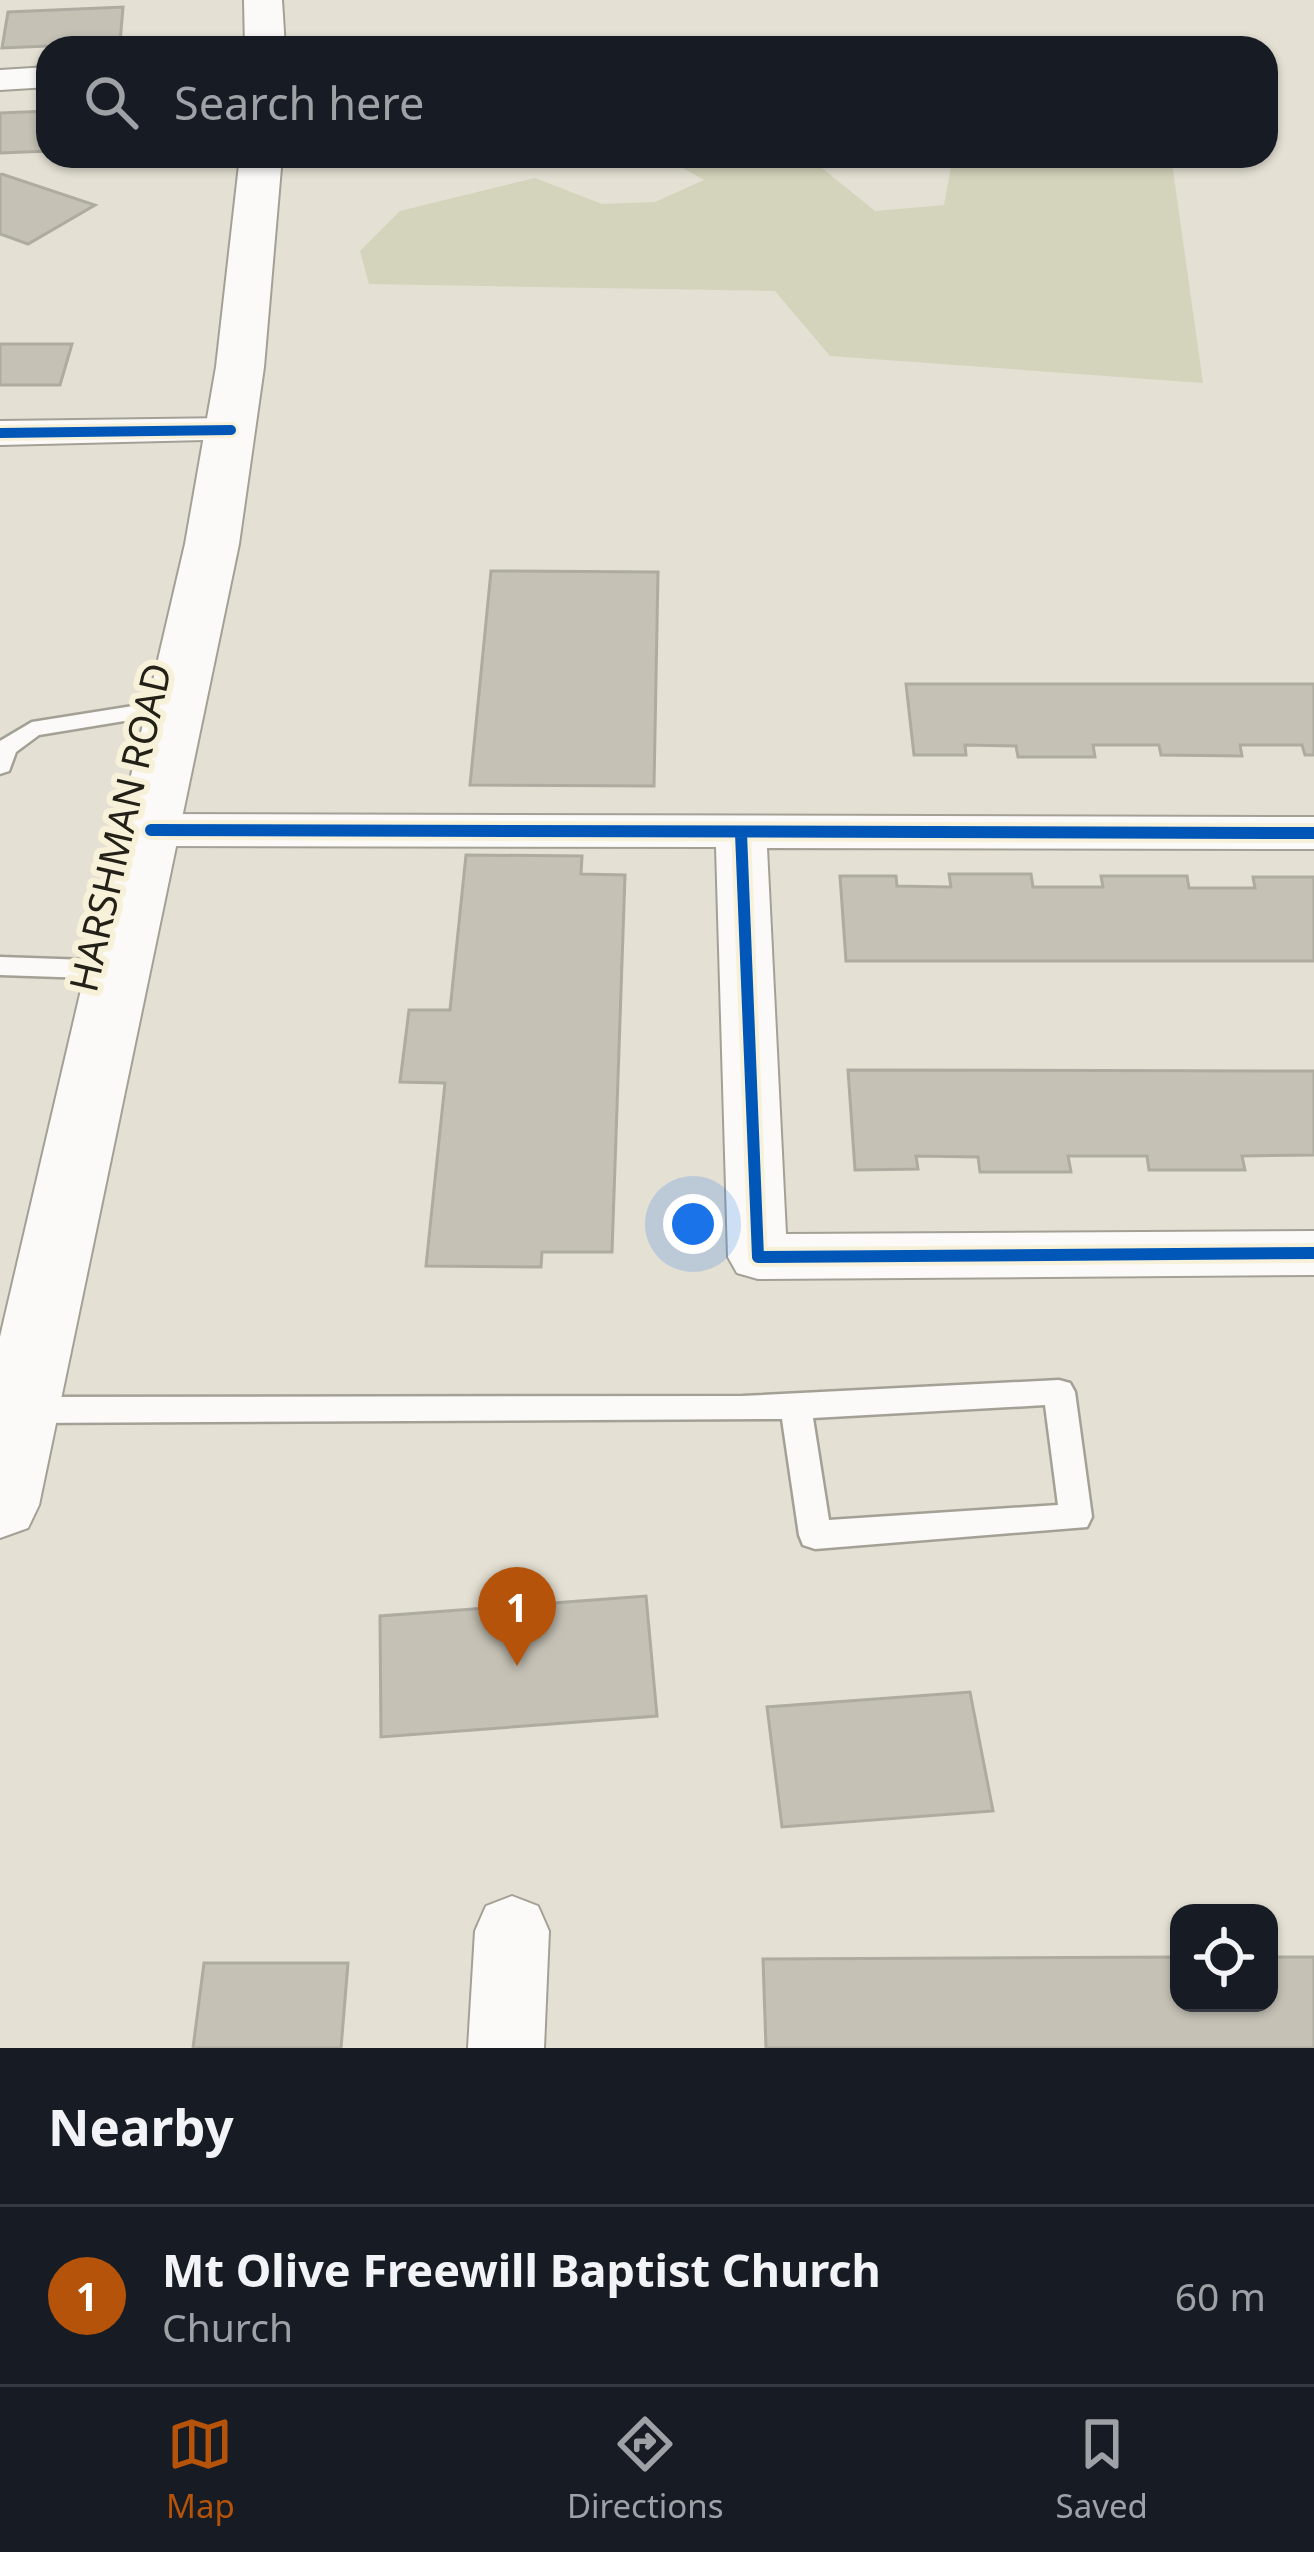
<!DOCTYPE html>
<style>
body{margin:0;font-family:"Noto Sans",sans-serif;background:#20242c;color:#f1f3f6}
.controls{position:absolute;right:36px;bottom:36px;display:grid;overflow:hidden;border-radius:24px;box-shadow:0 3px 9px #0004}
.controls button{width:108px;height:108px;display:grid;place-items:center;padding:0;border:0;border-bottom:3px solid #363941;background:#171b24;color:#f1f3f6;font:60px sans-serif}
.you{position:absolute;left:693px;top:1224px;width:42px;height:42px;margin:-30px;border:9px solid #fff;border-radius:50%;background:#1a73e8;box-shadow:0 0 0 18px #1a73e833}
.badge{display:grid;place-items:center;width:78px;height:78px;border-radius:50%;background:#b45309;color:#fff;font-size:39px;font-weight:700}
.pin{position:absolute;translate:-50% -99px;filter:drop-shadow(0 3px 6px #0008)}
.pin::after{content:'';position:absolute;top:63px;width:42px;height:36px;background:inherit;clip-path:polygon(0 0,100% 0,50% 100%)}
.list{margin:0;padding:0;list-style:none}
h2{display:flex;justify-content:space-between;align-items:center;height:156px;margin:0;padding:0 48px;font-size:51px}
h2 small{font-size:39px;font-weight:400;color:#9ea1a6}
.list li{display:grid;grid-template-columns:78px 1fr auto;gap:36px;align-items:center;box-sizing:border-box;height:180px;padding:0 48px;border-top:3px solid #363941}
.list b{display:block;font-size:45px;white-space:nowrap}
.list p{margin:0;font-size:39px;white-space:nowrap;color:#9ea1a6}
.list em{font-size:39px;font-style:normal;color:#9ea1a6}
.icon{flex:none;width:66px;height:66px;fill:none;stroke:currentColor;stroke-width:2;stroke-linecap:round;stroke-linejoin:round}
.map{position:relative;flex:none;width:1314px;height:2048px;overflow:hidden}
.search{position:absolute;background:#171b24;box-shadow:0 3px 9px #0004;left:36px;right:36px;top:36px;height:132px;display:flex;align-items:center;gap:30px;box-sizing:border-box;padding:0 42px;border-radius:36px;color:#9ea1a6;font-size:45px}
.sheet{height:336px;background:#171b24}
nav{display:flex;justify-content:space-around;align-items:center;box-sizing:border-box;height:168px;border-top:3px solid #363941;background:#171b24;font-size:33px;color:#9ea1a6}
nav a{display:grid;justify-items:center;gap:6px}
nav .on{color:#b45309}
.map>svg:first-child{display:block}
.green{fill:#d4d4bc}
.building{fill:#c5c1b5;stroke:#aeaba1;stroke-width:3}
.lines{fill:none;stroke-linecap:round;stroke-linejoin:round}
.lane-casing{stroke:#a3a096;stroke-width:5}
.street-casing{stroke:#a3a096;stroke-width:4}
.primary-casing{stroke:#a3a096;stroke-width:4}
.lane{fill:#fbfaf8;fill-rule:evenodd}
.street{fill:#fbfaf8;fill-rule:evenodd}
.primary{fill:#fbfaf8;fill-rule:evenodd}
.cycleway-far1-casing{stroke:#f8f1d9;stroke-width:16}
.cycleway-casing{stroke:#f8f1d9;stroke-width:20}
.cycleway-far1{stroke:#0057b8;stroke-width:10}
.cycleway{stroke:#0057b8;stroke-width:12}
.labels{text-anchor:middle;dominant-baseline:central;stroke-width:12;stroke-linejoin:round;paint-order:stroke}
.street-label{font-size:39px;fill:#222017;stroke:#f8f1d9}
</style>
<div class="map">
<svg width="1314" height="2048" viewBox="0 0 1314 2048">
<rect width="100%" height="100%" fill="#e4e0d3"/>
<!-- green -->
<path class="green" d="M662,156h145l68,55 69,-6 9,-49h218l32,227 -373,-27 -55,-65 -406,-7 -9,-33 40,-40 135,-33 67,26 53,-2 49,-22z"/>
<!-- building -->
<path class="building" d="M123,7l-3,36 -118,5 6,-36z
M48,111v40l-48,2v-40z
M0,175l2,-1 93,31 -67,39 -28,-10z
M0,344h72l-12,41h-60z
M491,571l167,1 -4,214 -184,-1z
M906,684h408v71h-9l-3,-10h-62l2,11 -81,-1 -2,-10h-66l2,12h-77l-2,-11 -51,-1 1,10h-52z
M466,855l116,1 -1,18 44,1 -13,377h-70l-1,15 -115,-1 19,-183 -45,-1 9,-72h41z
M949,874h82l2,13h70l-2,-11h86l2,12h66l-2,-11h61v84h-468l-6,-85h56l1,10 54,1z
M848,1070l466,1v84l-72,1 3,14h-96l-2,-14h-79l3,16h-91l-2,-15 -62,-1 2,13 -63,1z
M646,1596l11,120 -276,21 -1,-121z
M970,1692l23,119 -211,16 -15,-120z
M1179,1957v46h90v-46h45v91h-548l-3,-89z
M204,1963h144l-7,85h-148z"/>
<g class="lines">
<!-- lane casing -->
<g class="lane-casing">
<path id="lane" d="M177,699l8,2 4,5 -4,5 -146,24 -23,17 -7,19 -9,3v-33l32,-19z
M0,957l118,4 13,9 -13,9 -118,-4z
M1059,1380l11,3 5,9 17,125 -5,10 -272,22 -12,-4 -4,-10 -17,-116 -757,4 -11,-4 -5,-9 5,-9 11,-4 717,-1zM1045,1405l13,100 -229,15 -16,-102z"/>
</g>
<!-- street casing -->
<g class="street-casing">
<path id="street" d="M48,67v20l-48,3v-20z
M231,418l15,3 6,9 -6,9 -246,6v-24z
M151,814l1163,3v32l-547,-1 19,386 528,-3v44l-556,4 -21,-6 -9,-16 -12,-410 -565,-1 -18,-5 -7,-11 7,-11z
M512,1896l26,10 11,25 -5,117h-76l7,-117 11,-25z"/>
</g>
<!-- primary casing -->
<g class="primary-casing">
<path id="primary" d="M244,0h38l3,48h-40z
M240,156h42l-18,211 -25,177 -200,961 -11,23 -28,10v-201l185,-793 31,-177z"/>
</g>
<!-- lane -->
<use href="#lane" class="lane"/>
<!-- street -->
<use href="#street" class="street"/>
<!-- primary -->
<use href="#primary" class="primary"/>
<!-- cycleway-far1 casing -->
<g class="cycleway-far1-casing">
<path id="cycleway-far1" d="M0,433l231,-3"/>
</g>
<!-- cycleway casing -->
<g class="cycleway-casing">
<path id="cycleway" d="M151,830l1163,3
M741,833l17,424 556,-4"/>
</g>
<!-- cycleway-far1 -->
<use href="#cycleway-far1" class="cycleway-far1"/>
<!-- cycleway -->
<use href="#cycleway" class="cycleway"/>
</g>
<g class="labels">
<!-- street labels -->
<g class="street-label">
<text transform="translate(119 827) rotate(-77)">HARSHMAN ROAD</text>
</g>
</g>
</svg>
<div class="controls">
<button><svg class="icon" aria-label="locate" viewBox="0 0 24 24"><circle cx="12" cy="12" r="6"/><path d="M12 2v4M12 18v4M2 12h4M18 12h4"/></svg></button>
</div>
<div class="you"></div>
<div class="pin badge" style="left:517px;top:1666px">1</div>
<div class="search"><svg class="icon" aria-label="search" viewBox="0 0 24 24"><circle cx="10" cy="10" r="6"/><path d="M15 15l6 6"/></svg>Search here</div>
</div>
<section class="sheet">
<h2>Nearby<small></small></h2>
<ul class="list">
<li><span class="badge">1</span><div><b>Mt Olive Freewill Baptist Church</b><p>Church</p></div><em>60 m</em></li>
</ul>
</section>
<nav>
<a class="on"><svg class="icon" aria-label="map" viewBox="0 0 24 24"><path d="M3 6l6-2 6 2 6-2v14l-6 2-6-2-6 2zM9 4v14M15 6v14"/></svg>Map</a>
<a><svg class="icon" aria-label="directions" viewBox="0 0 24 24"><path d="M12 3l9 9-9 9-9-9zM9 14v-3h6M13 9l2 2-2 2"/></svg>Directions</a>
<a><svg class="icon" aria-label="saved" viewBox="0 0 24 24"><path d="M7 4h10v16l-5-4-5 4z"/></svg>Saved</a>
</nav>
